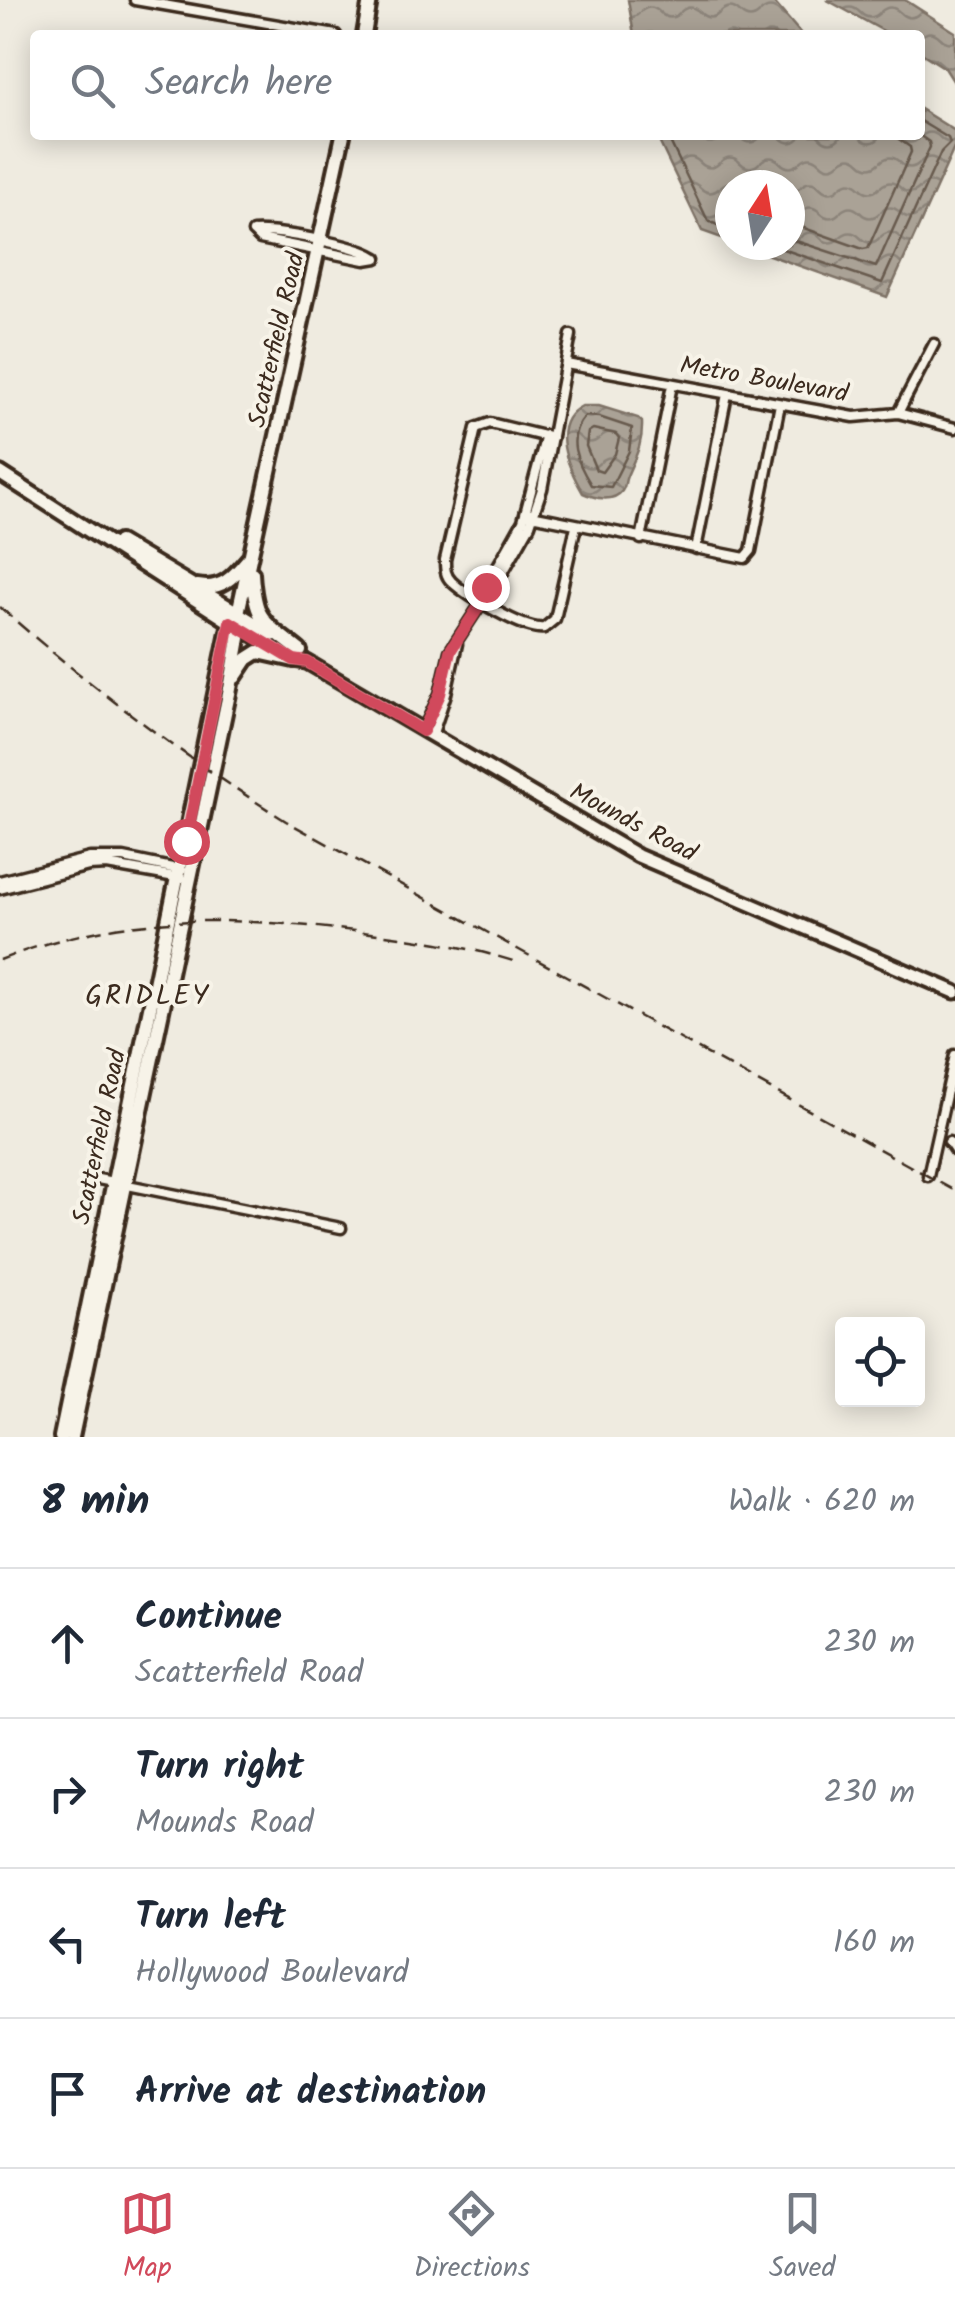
<!DOCTYPE html>
<meta charset="utf-8">
<style>
body{margin:0;font-family:Kalam,sans-serif;background:#f2f2f3;color:#1f2937}
.controls{position:absolute;right:30px;bottom:30px;display:grid;overflow:hidden;border-radius:10px;box-shadow:0 5px 25px #0003}
.controls button{width:90px;height:90px;display:grid;place-items:center;padding:0;border:0;border-bottom:2px solid #e0e1e3;background:#fff;color:#1f2937;font:50px sans-serif}
.compass{position:absolute;left:715px;top:170px;width:90px;height:90px;border-radius:50%;background:#fff;box-shadow:0 5px 25px #0003;rotate:12deg}
.stop{position:absolute;width:30px;height:30px;margin:-22px;border:8px solid #d1495b;border-radius:50%;background:#fff}
.stop.end{background:#d1495b;border-color:#fff;box-shadow:0 2px 10px #0008}
.list{margin:0;padding:0;list-style:none}
h2{display:flex;justify-content:space-between;align-items:center;height:130px;margin:0;padding:0 40px;font-size:42px}
h2 small{font-size:32px;font-weight:400;color:#747a83}
.list li{display:grid;grid-template-columns:65px 1fr auto;gap:30px;align-items:center;box-sizing:border-box;height:150px;padding:0 40px;border-top:2px solid #e0e1e3}
.list b{display:block;font-size:38px;white-space:nowrap}
.list p{margin:0;font-size:32px;white-space:nowrap;color:#747a83}
.list em{font-size:32px;font-style:normal;color:#747a83}
.icon{flex:none;width:55px;height:55px;fill:none;stroke:currentColor;stroke-width:2;stroke-linecap:round;stroke-linejoin:round}
.map{position:relative;flex:none;width:955px;height:1437px;overflow:hidden}
.search{position:absolute;background:#fff;box-shadow:0 5px 25px #0003;left:30px;right:30px;top:30px;height:110px;display:flex;align-items:center;gap:25px;box-sizing:border-box;padding:0 35px;border-radius:10px;color:#747a83;font-size:38px}
.sheet{height:730px;background:#fff}
nav{display:flex;justify-content:space-around;align-items:center;box-sizing:border-box;height:140px;border-top:2px solid #e0e1e3;background:#fff;font-size:28px;color:#747a83}
nav a{display:grid;justify-items:center;gap:5px}
nav .on{color:#d1495b}
.map>svg:first-child{display:block}
.water{fill:url(#water-waves);stroke:#7e7266;stroke-width:2.5}
.lines{fill:none;stroke-linecap:round;stroke-linejoin:round}
.shore{stroke:#675a4e;stroke-width:2.5}
.minor-casing{stroke:#3b2a1e;stroke-width:15}
.secondary-casing{stroke:#3b2a1e;stroke-width:19}
.primary-casing{stroke:#3b2a1e;stroke-width:20}
.minor{stroke:#f7f3e8;stroke-width:8}
.secondary{stroke:#f7f3e8;stroke-width:11}
.primary{stroke:#f7f3e8;stroke-width:12}
.rail{stroke:#3b2a1e;stroke-width:2.5;stroke-dasharray:15 8;stroke-linecap:butt}
.route{stroke:#d1495b;stroke-width:12}
.labels{text-anchor:middle;dominant-baseline:central;stroke-width:8;stroke-linejoin:round;paint-order:stroke}
.street-label{font-size:25px;fill:#3b2a1e;stroke:#f7f3e8}
.neighbourhood-label{font-size:28px;letter-spacing:2.5px;fill:#3b2a1e;stroke:#f7f3e8}
</style>
<div class="map">
<svg width="955" height="1437" viewBox="0 0 955 1437">
<defs>
<pattern id="water-waves" width="16" height="10" patternUnits="userSpaceOnUse" patternTransform="scale(2.5)"><rect width="16" height="10" fill="#aaa296"/><path d="M0 5q4-4 8 0t8 0" fill="none" stroke="#8c847a"/></pattern>
</defs>
<rect width="100%" height="100%" fill="#efebe0"/>
<filter id="ink" filterUnits="userSpaceOnUse"><feTurbulence type="fractalNoise" baseFrequency=".01" numOctaves="2"/><feDisplacementMap in="SourceGraphic" scale="20" xChannelSelector="R" yChannelSelector="G"/><feConvolveMatrix kernelMatrix="1 2 1 2 8 2 1 2 1" color-interpolation-filters="sRGB"/></filter>
<g filter="url(#ink)">
<!-- water -->
<path class="water" d="M628,0h144l30,35h-168z
M827,0h78l50,32v52l-10,-16 -25,-16v-17h-29z
M920,109l35,22v15l-68,151 -146,-52h49v-60h-60v56l-28,-10 -46,-96h264z
M582,406h17l39,12 4,4c1,23 -7,35 -15,54 -3,7 -1,10 -5,15 -9,12 -28,7 -39,2 -14,-24 -36,-69 -1,-87z"/>
<g class="lines">
<!-- shore -->
<path class="shore" d="M667,135l41,86 22,9
M790,223l73,26 5,-1 43,-96 -1,-5 -17,-12
M790,239l86,28 54,-120 -1,-5 -10,-7
M771,245l111,38 59,-131 9,-9 -2,-5 -28,-17
M585,416l14,1 33,11 -3,23 -18,36 -20,-2c-14,-23 -26,-47 -6,-69z
M593,429l23,5 3,4 -4,16 -13,18 -6,-2 -10,-24 2,-14z"/>
<!-- minor casing -->
<g class="minor-casing">
<path id="minor" d="M135,0l201,35
M253,232l7,7 105,21 12,-2
M253,232c23,-2 104,13 122,25
M566,364l288,53 44,-4 57,15
M898,413l36,-69
M552,438l-62,-15 -14,5 -31,132c0,8 0,16 7,22 15,14 73,49 92,46l11,-9 21,-93
M526,514l219,44 6,-7 29,-147
M641,539l31,-154
M696,549l31,-155
M482,602l4,-15 37,-66 23,-86
M423,731l17,-37 10,-43 32,-49 7,-5 41,-72 12,-36 29,-154
M432,736l14,-42 11,-50
M0,881l90,-23h34l58,12
M0,889l89,-23 18,-1 74,13
M949,1142l6,9
M928,1176l27,-121
M93,1178l248,50"/>
</g>
<!-- secondary casing -->
<g class="secondary-casing">
<path id="secondary" d="M238,613l36,22
M241,627l53,33 13,2 331,194 317,136"/>
</g>
<!-- primary casing -->
<g class="primary-casing">
<path id="primary" d="M364,35l6,-35
M0,473l234,151
M119,542l119,71
M252,573c3,49 12,49 48,78
M197,586c26,5 37,-10 53,-29
M235,677l12,-18 11,-7 36,8
M61,1437l169,-815 8,-9
M72,1437l158,-748 11,-62 -3,-14 105,-478"/>
</g>
<!-- minor -->
<use href="#minor" class="minor"/>
<!-- secondary -->
<use href="#secondary" class="secondary"/>
<!-- primary -->
<use href="#primary" class="primary"/>
<!-- rail -->
<path class="rail" d="M0,607c90,80 184,150 286,214l669,370
M0,960c120,-48 228,-44 354,-29 56,7 111,14 165,32"/>
</g>
</g>
<g class="lines" filter="url(#ink)">
<!-- route -->
<path class="route" d="M186,841l44,-219 64,38 13,2 116,69 17,-37 10,-43 32,-49 4,-15"/>
</g>
<g class="labels">
<!-- street labels -->
<g class="street-label">
<text transform="translate(277 340) rotate(-77)">Scatterfield Road</text>
<text transform="translate(764 380) rotate(10)">Metro Boulevard</text>
<text transform="translate(633 823) rotate(28)">Mounds Road</text>
<text transform="translate(100 1137) rotate(-78)">Scatterfield Road</text>
</g>
<!-- neighbourhood labels -->
<g class="neighbourhood-label">
<text x="148" y="996">GRIDLEY</text>
</g>
</g>
</svg>
<div class="controls">
<button><svg class="icon" aria-label="locate" viewBox="0 0 24 24"><circle cx="12" cy="12" r="6"/><path d="M12 2v4M12 18v4M2 12h4M18 12h4"/></svg></button>
</div>
<svg class="compass" viewBox="-18 -18 36 36"><path d="M0-13l5 13h-10z" fill="#e53935"/><path d="M0 13l5-13h-10z" fill="#747a83"/></svg>
<div class="stop" style="left:186px;top:841px"></div>
<div class="stop end" style="left:486px;top:587px"></div>
<div class="search"><svg class="icon" aria-label="search" viewBox="0 0 24 24"><circle cx="10" cy="10" r="6"/><path d="M15 15l6 6"/></svg>Search here</div>
</div>
<section class="sheet">
<h2>8 min<small>Walk · 620 m</small></h2>
<ul class="list">
<li><svg class="icon" aria-label="ahead" viewBox="0 0 24 24"><path d="M12 20V5M6 11l6-6 6 6"/></svg><div><b>Continue</b><p>Scatterfield Road</p></div><em>230 m</em></li>
<li><svg class="icon" aria-label="right" viewBox="0 0 24 24"><path d="M7 20v-9h11M14 6l5 5-5 5"/></svg><div><b>Turn right</b><p>Mounds Road</p></div><em>230 m</em></li>
<li><svg class="icon" aria-label="left" viewBox="0 0 24 24"><path d="M17 20v-9H6M10 6l-5 5 5 5"/></svg><div><b>Turn left</b><p>Hollywood Boulevard</p></div><em>160 m</em></li>
<li><svg class="icon" aria-label="arrive" viewBox="0 0 24 24"><path d="M6 21V4h12l-3 4 3 4H6"/></svg><div><b>Arrive at destination</b></div></li>
</ul>
</section>
<nav>
<a class="on"><svg class="icon" aria-label="map" viewBox="0 0 24 24"><path d="M3 6l6-2 6 2 6-2v14l-6 2-6-2-6 2zM9 4v14M15 6v14"/></svg>Map</a>
<a><svg class="icon" aria-label="directions" viewBox="0 0 24 24"><path d="M12 3l9 9-9 9-9-9zM9 14v-3h6M13 9l2 2-2 2"/></svg>Directions</a>
<a><svg class="icon" aria-label="saved" viewBox="0 0 24 24"><path d="M7 4h10v16l-5-4-5 4z"/></svg>Saved</a>
</nav>
